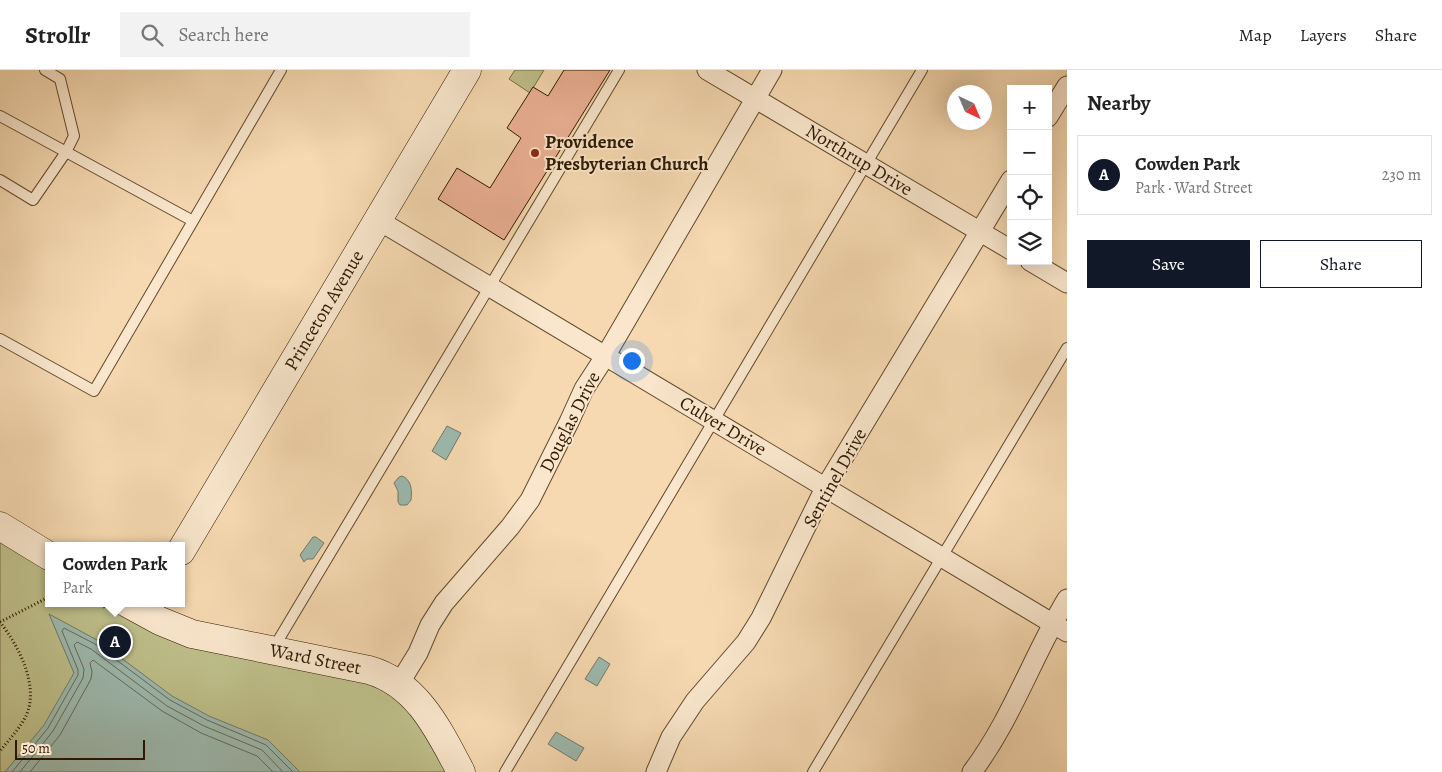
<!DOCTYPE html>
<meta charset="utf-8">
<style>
body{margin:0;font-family:Alegreya,serif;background:#f2f2f2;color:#222}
.controls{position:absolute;right:15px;top:15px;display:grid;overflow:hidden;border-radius:0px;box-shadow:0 5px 20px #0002}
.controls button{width:45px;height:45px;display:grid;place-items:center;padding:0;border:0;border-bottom:1px solid #e0e0e0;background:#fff;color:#222;font:25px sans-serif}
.compass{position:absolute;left:947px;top:15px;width:45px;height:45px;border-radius:50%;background:#fff;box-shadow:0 5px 20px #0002;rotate:136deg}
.scale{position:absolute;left:15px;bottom:12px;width:130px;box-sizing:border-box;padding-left:5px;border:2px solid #2f1900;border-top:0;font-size:14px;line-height:18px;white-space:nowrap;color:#2f1900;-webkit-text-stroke:4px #f9e6cc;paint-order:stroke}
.you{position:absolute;left:631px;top:290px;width:18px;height:18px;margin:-12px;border:4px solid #fff;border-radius:50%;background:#1a73e8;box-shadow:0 0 0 8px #1a73e833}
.badge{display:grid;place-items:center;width:32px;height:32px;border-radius:50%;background:#111827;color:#fff;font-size:16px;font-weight:700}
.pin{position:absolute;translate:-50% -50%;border:2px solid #fff;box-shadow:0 1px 5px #0006}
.popup{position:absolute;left:45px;top:472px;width:140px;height:65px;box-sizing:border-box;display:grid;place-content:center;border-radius:0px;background:#fff;filter:drop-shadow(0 1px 4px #0005);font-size:16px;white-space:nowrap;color:#767676}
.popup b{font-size:19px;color:#222}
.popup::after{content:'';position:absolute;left:50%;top:100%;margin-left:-10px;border:10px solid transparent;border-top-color:#fff}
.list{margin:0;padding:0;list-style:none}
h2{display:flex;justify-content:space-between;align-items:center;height:65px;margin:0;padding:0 20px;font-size:21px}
h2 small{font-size:16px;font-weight:400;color:#767676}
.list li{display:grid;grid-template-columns:32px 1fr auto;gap:15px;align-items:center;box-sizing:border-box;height:80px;margin:0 10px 10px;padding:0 10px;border:1px solid #e0e0e0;border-radius:0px}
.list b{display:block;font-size:19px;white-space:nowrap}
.list p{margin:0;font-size:16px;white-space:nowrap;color:#767676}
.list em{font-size:16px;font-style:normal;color:#767676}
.actions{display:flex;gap:10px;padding:15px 20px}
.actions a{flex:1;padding:11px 0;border:1px solid #111827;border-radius:0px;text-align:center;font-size:18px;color:#111827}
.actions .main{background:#111827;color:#fff}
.icon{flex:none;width:28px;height:28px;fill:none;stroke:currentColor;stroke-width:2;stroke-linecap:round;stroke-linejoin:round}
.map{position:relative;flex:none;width:1067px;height:702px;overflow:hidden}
header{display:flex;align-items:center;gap:30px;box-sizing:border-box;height:70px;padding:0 25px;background:#fff;border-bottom:1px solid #e0e0e0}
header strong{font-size:24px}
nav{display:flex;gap:28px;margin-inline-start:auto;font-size:18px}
.search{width:350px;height:45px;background:#f2f2f2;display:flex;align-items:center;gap:12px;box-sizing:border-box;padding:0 18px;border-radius:0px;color:#767676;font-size:19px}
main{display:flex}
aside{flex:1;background:#fff}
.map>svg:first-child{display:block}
.green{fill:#bebf8a;stroke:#766c45}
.water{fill:#9dbaaf;stroke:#717a69}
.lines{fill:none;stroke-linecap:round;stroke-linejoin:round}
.shore{stroke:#666a58;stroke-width:1}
.building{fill:#ecb194;stroke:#2f1900}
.lane-casing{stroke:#61492c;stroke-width:12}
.street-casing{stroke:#61492c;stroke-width:21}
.secondary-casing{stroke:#2f1900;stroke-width:29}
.path{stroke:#2f1900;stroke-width:3;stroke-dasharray:1 2.5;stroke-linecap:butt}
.lane{stroke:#f9e6cc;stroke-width:10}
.street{stroke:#f9e6cc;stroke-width:19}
.secondary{stroke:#f9e6cc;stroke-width:28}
.poi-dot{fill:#8f2418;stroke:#f9e6cc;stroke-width:2}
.labels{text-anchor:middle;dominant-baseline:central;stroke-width:4;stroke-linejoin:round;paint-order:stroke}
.poi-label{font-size:19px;font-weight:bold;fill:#2f1900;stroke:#f9e6cc;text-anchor:start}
.street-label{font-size:19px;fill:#2f1900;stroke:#f9e6cc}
</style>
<header>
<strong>Strollr</strong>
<div class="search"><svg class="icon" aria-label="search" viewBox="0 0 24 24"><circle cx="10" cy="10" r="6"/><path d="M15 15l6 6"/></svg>Search here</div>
<nav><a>Map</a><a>Layers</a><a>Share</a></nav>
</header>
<main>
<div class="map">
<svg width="1067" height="702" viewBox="0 0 1067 702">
<rect width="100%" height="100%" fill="#f6d9b1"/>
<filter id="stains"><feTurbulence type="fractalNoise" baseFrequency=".004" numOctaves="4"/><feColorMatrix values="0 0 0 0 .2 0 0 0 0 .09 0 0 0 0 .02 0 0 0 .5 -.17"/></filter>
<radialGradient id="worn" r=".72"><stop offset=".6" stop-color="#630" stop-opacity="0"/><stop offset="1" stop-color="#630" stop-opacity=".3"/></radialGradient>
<!-- green -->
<path class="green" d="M515,0h29l-14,23 -21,-14z
M0,456l49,30v47h78l251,69 83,100h-461z"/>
<!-- water -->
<path class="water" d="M447,356l14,7 -15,27 -14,-9z
M402,406c10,4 10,15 9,24l-4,5h-7l-2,-3v-11l-4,-8 5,-6z
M313,467h3l8,6 -11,16h-6l-3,3 -4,-7z
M49,544l48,26 75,56 37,20 59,24 32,32h-295l39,-47 30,-52z
M599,587l11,7 -13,22 -12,-7z
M556,662l28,16 -8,13 -28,-17z"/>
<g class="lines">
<!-- shore -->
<path class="shore" d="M12,702l36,-44 30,-53v-5l-16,-39 2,-3 31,16 75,56 37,20 59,25 27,27
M20,702l33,-41 30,-53 1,-9 -10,-24 3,-3 14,7 76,57 37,20 58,24 21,22
M30,702l30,-37 31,-56 1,-7 -2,-9 3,-3 69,51 39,22 56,23 16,16"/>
</g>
<!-- building -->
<path class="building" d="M564,0h46l-106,170 -66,-41 19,-31 33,20 31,-50 -14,-10 26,-41 15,9z"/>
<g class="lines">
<!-- lane casing -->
<g class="lane-casing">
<path id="lane" d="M0,46l193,105
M0,110l33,20 33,-48 8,-16 -14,-57 -15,-9
M0,269l94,52 187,-321
M273,579l346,-579
M505,702l417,-702
M813,702l254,-424"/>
</g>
<!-- street casing -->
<g class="street-casing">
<path id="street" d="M707,0l304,180
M1048,47l19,-31
M378,150l689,412
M1030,191l37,22
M399,614l19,-31 12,-28 14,-22 66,-76 20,-27 39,-78 15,-33 22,-34 166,-285
M656,702l15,-35 24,-36 51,-59 15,-24 64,-130 186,-308
M972,702c40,-53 61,-117 95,-173"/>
</g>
<!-- secondary casing -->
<g class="secondary-casing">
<g id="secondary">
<path d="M0,456l49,30"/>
<path id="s1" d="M181,481l286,-481"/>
<path id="s2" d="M127,533l33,18 32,13 177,36c49,14 70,61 92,102"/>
</g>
</g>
<!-- path -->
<path class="path" d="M98,533l8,5
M0,552c18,23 40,64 26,94 -6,12 -17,24 -26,35
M0,552l49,-25"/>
<!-- lane -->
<use href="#lane" class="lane"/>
<!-- street -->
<use href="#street" class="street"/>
<!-- secondary -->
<use href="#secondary" class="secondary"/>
</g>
<!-- markers -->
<circle class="poi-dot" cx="535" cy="83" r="5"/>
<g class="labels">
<!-- poi labels -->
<g class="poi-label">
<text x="545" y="72">Providence<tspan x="545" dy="22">Presbyterian Church</tspan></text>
</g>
<!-- street labels -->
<g class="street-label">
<text transform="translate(859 90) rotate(31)">Northrup Drive</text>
<text stroke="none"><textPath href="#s1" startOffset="280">Princeton Avenue</textPath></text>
<text transform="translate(570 352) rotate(-63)">Douglas Drive</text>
<text transform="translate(723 356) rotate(31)">Culver Drive</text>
<text transform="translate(835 408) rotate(-61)">Sentinel Drive</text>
<text stroke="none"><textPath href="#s2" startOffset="198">Ward Street</textPath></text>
</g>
</g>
<rect width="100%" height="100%" filter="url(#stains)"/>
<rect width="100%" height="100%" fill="url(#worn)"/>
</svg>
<div class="controls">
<button>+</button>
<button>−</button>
<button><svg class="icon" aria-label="locate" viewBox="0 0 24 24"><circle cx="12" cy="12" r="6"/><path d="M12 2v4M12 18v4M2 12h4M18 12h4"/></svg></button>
<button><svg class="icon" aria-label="layers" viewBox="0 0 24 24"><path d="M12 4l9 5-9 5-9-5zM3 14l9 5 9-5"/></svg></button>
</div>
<svg class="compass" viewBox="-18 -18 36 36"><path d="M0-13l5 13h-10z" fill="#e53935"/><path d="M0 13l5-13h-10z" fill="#767676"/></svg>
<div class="scale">50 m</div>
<div class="you"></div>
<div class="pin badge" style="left:115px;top:572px">A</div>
<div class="popup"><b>Cowden Park</b>Park</div>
</div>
<aside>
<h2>Nearby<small></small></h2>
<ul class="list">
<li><span class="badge">A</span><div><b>Cowden Park</b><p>Park · Ward Street</p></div><em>230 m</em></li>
</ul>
<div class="actions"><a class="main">Save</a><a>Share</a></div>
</aside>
</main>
